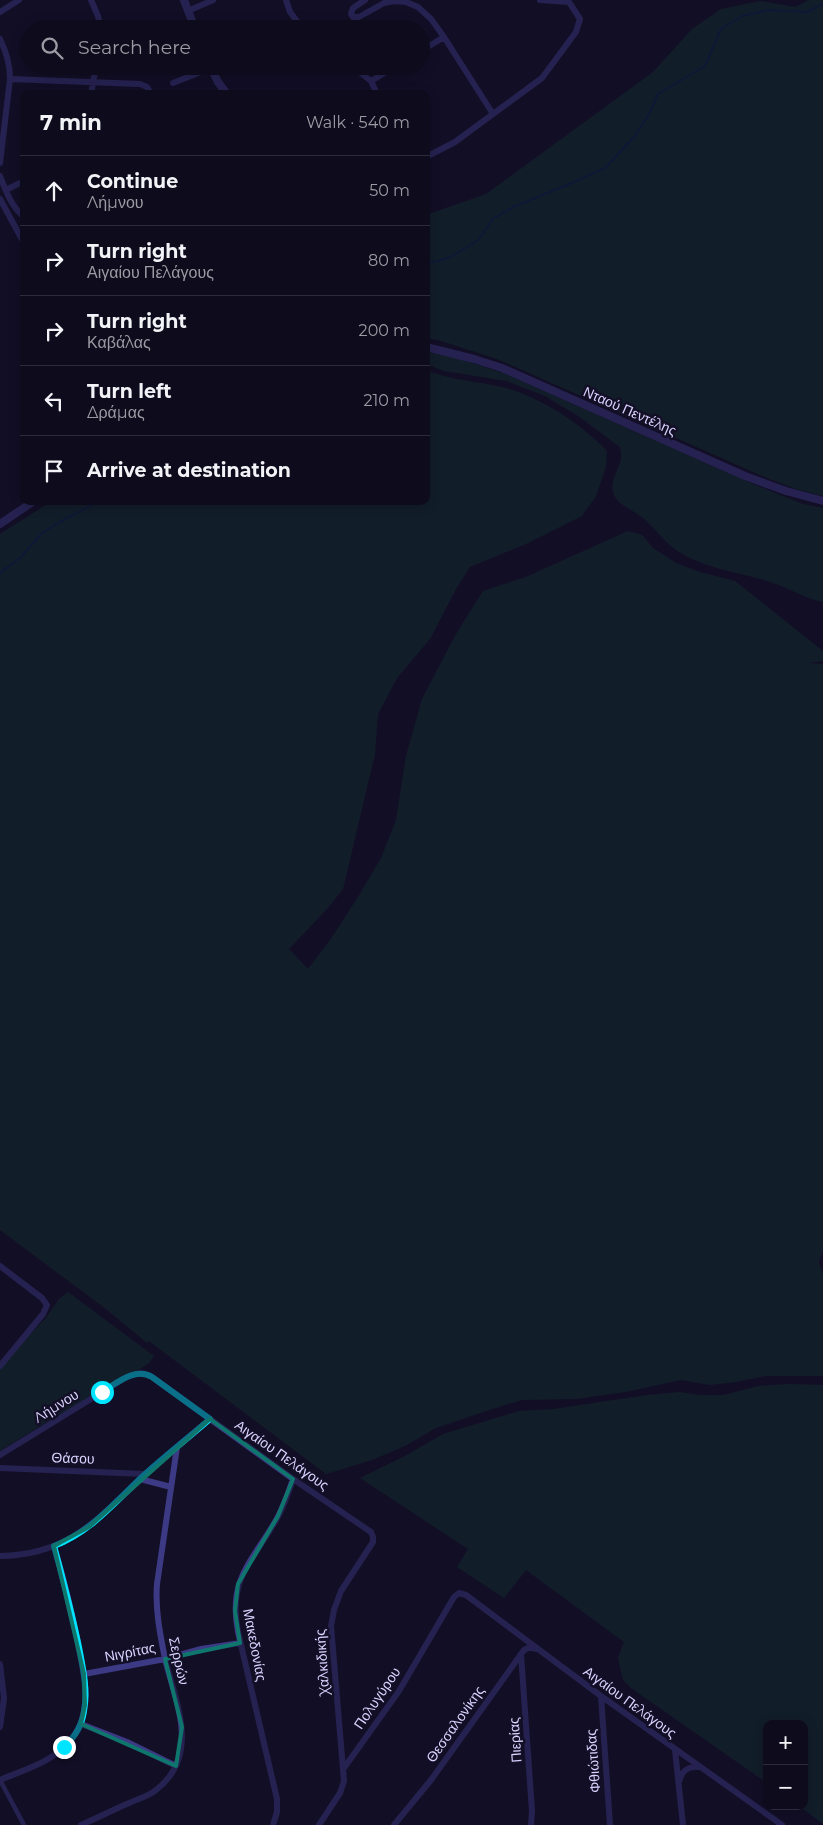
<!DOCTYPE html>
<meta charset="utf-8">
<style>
body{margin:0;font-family:Montserrat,sans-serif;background:#1c1929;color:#f1f3f6}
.controls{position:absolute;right:15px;bottom:15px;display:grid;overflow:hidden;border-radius:10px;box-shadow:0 2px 12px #0003}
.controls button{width:45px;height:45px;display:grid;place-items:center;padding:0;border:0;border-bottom:1px solid #2e2b3b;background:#0e0b1c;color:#f1f3f6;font:25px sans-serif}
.stop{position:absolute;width:15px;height:15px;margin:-11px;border:4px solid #00e5ff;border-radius:50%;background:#fff}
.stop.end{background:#00e5ff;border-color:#fff;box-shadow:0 1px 5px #0008}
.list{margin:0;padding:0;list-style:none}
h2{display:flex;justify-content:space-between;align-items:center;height:65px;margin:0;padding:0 20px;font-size:21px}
h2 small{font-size:16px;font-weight:400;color:#9b9ba3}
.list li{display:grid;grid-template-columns:32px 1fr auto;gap:15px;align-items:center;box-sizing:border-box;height:70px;padding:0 20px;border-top:1px solid #2e2b3b}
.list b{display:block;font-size:19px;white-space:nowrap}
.list p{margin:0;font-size:16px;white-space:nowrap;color:#9b9ba3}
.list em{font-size:16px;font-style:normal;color:#9b9ba3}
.icon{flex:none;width:28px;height:28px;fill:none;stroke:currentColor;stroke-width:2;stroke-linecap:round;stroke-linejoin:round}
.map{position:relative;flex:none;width:823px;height:1825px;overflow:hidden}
.search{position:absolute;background:#0e0b1c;box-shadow:0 2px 12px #0003;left:20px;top:20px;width:410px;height:55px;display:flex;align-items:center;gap:12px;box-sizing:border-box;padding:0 18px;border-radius:28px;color:#9b9ba3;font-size:19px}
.panel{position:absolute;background:#0e0b1c;box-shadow:0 2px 12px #0003;left:20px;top:90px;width:410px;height:415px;border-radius:10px}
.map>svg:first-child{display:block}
.green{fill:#12302f}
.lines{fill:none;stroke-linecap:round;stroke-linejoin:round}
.stream{stroke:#0c2248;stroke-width:2}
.pedestrian{stroke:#3d3a85;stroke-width:4.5}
.minor{stroke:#3d3a85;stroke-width:6}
.tertiary{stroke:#3d3a85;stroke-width:8}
.route{stroke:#00e5ff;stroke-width:6}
.marked{fill:none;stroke:#0f766e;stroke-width:4;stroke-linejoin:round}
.labels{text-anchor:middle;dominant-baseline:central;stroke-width:5;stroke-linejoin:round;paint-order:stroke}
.street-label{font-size:14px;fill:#d9d4ff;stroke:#130f26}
</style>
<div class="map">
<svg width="823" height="1825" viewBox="0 0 823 1825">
<rect width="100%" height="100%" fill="#130f26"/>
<!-- green -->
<path class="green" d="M808,0h15v496l-27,-7 -29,-11 -270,-119 -59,-19 -12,-2v-123l60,-21 167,-122 39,-43 29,-20 39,-8 36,6z
M426,352l30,6 47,15 250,111 50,20 20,4v94c-18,-3 -33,-14 -50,-19 -31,-11 -65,-13 -94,-31 -14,-9 -23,-23 -36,-34 -10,-9 -27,-12 -30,-27 -3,-12 7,-22 8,-33 1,-3 -1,-8 -1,-11l-42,-31 -33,-20 -38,-15 -63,-10 -18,-7z
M426,370c26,11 53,11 80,18 37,11 74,35 101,63l-1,16 -10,29 -14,20 -56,28 -56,23 -14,22 -26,50 -33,39 -19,36 -3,40 -32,135 -16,20 -38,40 19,20 22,-29 28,-43 23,-39 15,-38 10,-64 16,-57 34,-65 27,-43 43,-14 102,-46 14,4 11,13 23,15 24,9 35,9 88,70v10l-15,2 15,1v586l-4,12 4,13v101h-58l-29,6 -26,3 -29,-5 -56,12 -49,7 -54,1 -30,9 -56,19 -31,18 -33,14 -46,14 -177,-133 -2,2 -41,-34 -106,-79v-696l52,-33h374z
M68,1292l86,64 -5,7 -6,4 -103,59 -40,25v-82l30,-35 15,-15 14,-20z
M789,1384l34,1v439l-24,-18h5v-82h-37v59l-136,-95 -8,-8 -5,-22 6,-16 -98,-72 -22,28 -47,-31 11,-18 -108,-71 45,-22 38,-22 76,-23 35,-2 93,-14 33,-3 19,3h25l34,-9z"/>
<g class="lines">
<!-- stream -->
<path class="stream" d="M426,261l8,1 17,-5 27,-17 15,-21 20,-12 59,-24 33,-15 30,-32 14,-22 9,-20 47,-28 16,-37 21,-13 27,-6 38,2 16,-8
M0,573l21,-16 20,-23 17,-11 42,-22"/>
<!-- pedestrian -->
<path class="pedestrian" d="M0,1780l24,45"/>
<!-- minor -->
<path class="minor" d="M91,0l7,16 3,13
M286,0l4,12 13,17
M365,0l-12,8 -2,6 2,3h6l25,-14 10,-2 12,1 12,5 13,12 13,18 49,77
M188,11l25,-11
M0,12l19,-12
M0,39c7,14 10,25 10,40l-10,84
M421,51l23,-14
M352,66l19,15 6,13
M10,79l130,5 7,3 4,7
M371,81l25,-15
M173,83l38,-15
M91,94l5,-28
M426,157l29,-15 87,-64 34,-46 4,-13 -11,-17 -29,-2
M0,176c6,15 11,30 24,41
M6,190l18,-9
M0,199l24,44
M0,1266l42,32 5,7 -4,9 -43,52
M0,1455l125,-77c10,-5 17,-7 27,-1l141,102 78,53 2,5v5l-32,49 -7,19 -3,16 13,155 -4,12 -21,32
M0,1468l145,6
M140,1479l31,8
M0,1556c67,-1 96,-35 140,-77 23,-21 47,-40 70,-60
M521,1654l11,157 -1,14
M0,1664l4,34 -4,29
M84,1674l81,-15 36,-10 39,-6
M601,1696l9,129
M81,1724l46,18 49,24
M675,1750l8,75
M344,1768l55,-77 55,-94 5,-4 7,2 135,101 181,129
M0,1780c23,-10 50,-17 67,-36 9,-9 15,-21 17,-33 4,-21 -1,-41 -5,-61 -6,-35 -15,-70 -25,-104
M679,1782c2,-10 9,-16 19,-15
M81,1825c16,-7 32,-15 48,-22 9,-4 20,-7 27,-13 45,-35 20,-87 9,-131 -5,-25 -10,-50 -8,-75l20,-137
M273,1825l4,-13v-13l-39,-167c-10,-53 13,-69 37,-110 8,-13 13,-28 18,-43
M394,1825l37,-45 93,-130 6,-3 6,2"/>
<!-- tertiary -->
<path class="tertiary" d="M184,0l11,29
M210,66l8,16 9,12
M426,347l48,12 28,9 243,108 41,15 37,10
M0,524l34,-23"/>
</g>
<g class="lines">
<!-- route -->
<path class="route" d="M64,1747c10,-9 18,-22 20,-36 4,-21 -1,-43 -5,-64 -7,-34 -16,-68 -25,-101 37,-14 61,-44 89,-70 22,-20 45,-38 67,-57l-58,-42c-17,-10 -35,6 -50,15"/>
</g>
<!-- marked area -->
<path d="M0 0H823V1825H0ZM210,1419l83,60 -15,37 -40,68 -3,27 5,32 -75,16 17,68 -6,39 -95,-42 4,-19 -1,-31 -30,-128 35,-19z" fill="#130f26" fill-opacity=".55" fill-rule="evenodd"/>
<path class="marked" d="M210,1419l83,60 -15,37 -40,68 -3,27 5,32 -75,16 17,68 -6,39 -95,-42 4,-19 -1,-31 -30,-128 35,-19z"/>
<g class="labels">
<!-- street labels -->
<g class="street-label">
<text transform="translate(630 411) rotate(24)">Νταού Πεντέλης</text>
<text transform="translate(56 1406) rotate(-32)">Λήμνου</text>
<text transform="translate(282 1455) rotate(35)">Αιγαίου Πελάγους</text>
<text transform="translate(73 1458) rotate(2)">Θάσου</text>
<text transform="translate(255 1645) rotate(79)">Μακεδονίας</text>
<text transform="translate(130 1652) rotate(-11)">Νιγρίτας</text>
<text transform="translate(179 1661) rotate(77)">Σερρών</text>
<text transform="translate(322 1662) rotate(-94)">Χαλκιδικής</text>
<text transform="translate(377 1698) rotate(-56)">Πολυγύρου</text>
<text transform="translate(630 1702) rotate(36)">Αιγαίου Πελάγους</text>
<text transform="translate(455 1724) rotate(-55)">Θεσσαλονίκης</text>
<text transform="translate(515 1740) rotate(-94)">Πιερίας</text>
<text transform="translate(593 1761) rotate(-94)">Φθιώτιδας</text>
</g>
</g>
</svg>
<div class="controls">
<button>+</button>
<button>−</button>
</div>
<div class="stop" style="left:102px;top:1392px"></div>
<div class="stop end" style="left:64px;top:1747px"></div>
<div class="search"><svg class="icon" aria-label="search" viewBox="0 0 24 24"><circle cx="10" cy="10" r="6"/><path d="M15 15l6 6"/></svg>Search here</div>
<section class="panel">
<h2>7 min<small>Walk · 540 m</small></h2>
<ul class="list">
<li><svg class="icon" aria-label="ahead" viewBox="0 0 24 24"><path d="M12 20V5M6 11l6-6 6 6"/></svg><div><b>Continue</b><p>Λήμνου</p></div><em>50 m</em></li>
<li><svg class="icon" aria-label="right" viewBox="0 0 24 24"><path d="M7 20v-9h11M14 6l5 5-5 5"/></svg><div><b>Turn right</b><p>Αιγαίου Πελάγους</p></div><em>80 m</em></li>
<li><svg class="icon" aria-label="right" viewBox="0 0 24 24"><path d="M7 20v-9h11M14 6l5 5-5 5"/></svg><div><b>Turn right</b><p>Καβάλας</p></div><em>200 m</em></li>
<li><svg class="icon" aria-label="left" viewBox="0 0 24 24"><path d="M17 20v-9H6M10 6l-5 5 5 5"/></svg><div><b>Turn left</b><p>Δράμας</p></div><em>210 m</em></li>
<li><svg class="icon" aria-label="arrive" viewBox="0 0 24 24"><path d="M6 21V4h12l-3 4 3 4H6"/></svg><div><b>Arrive at destination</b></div></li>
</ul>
</section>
</div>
